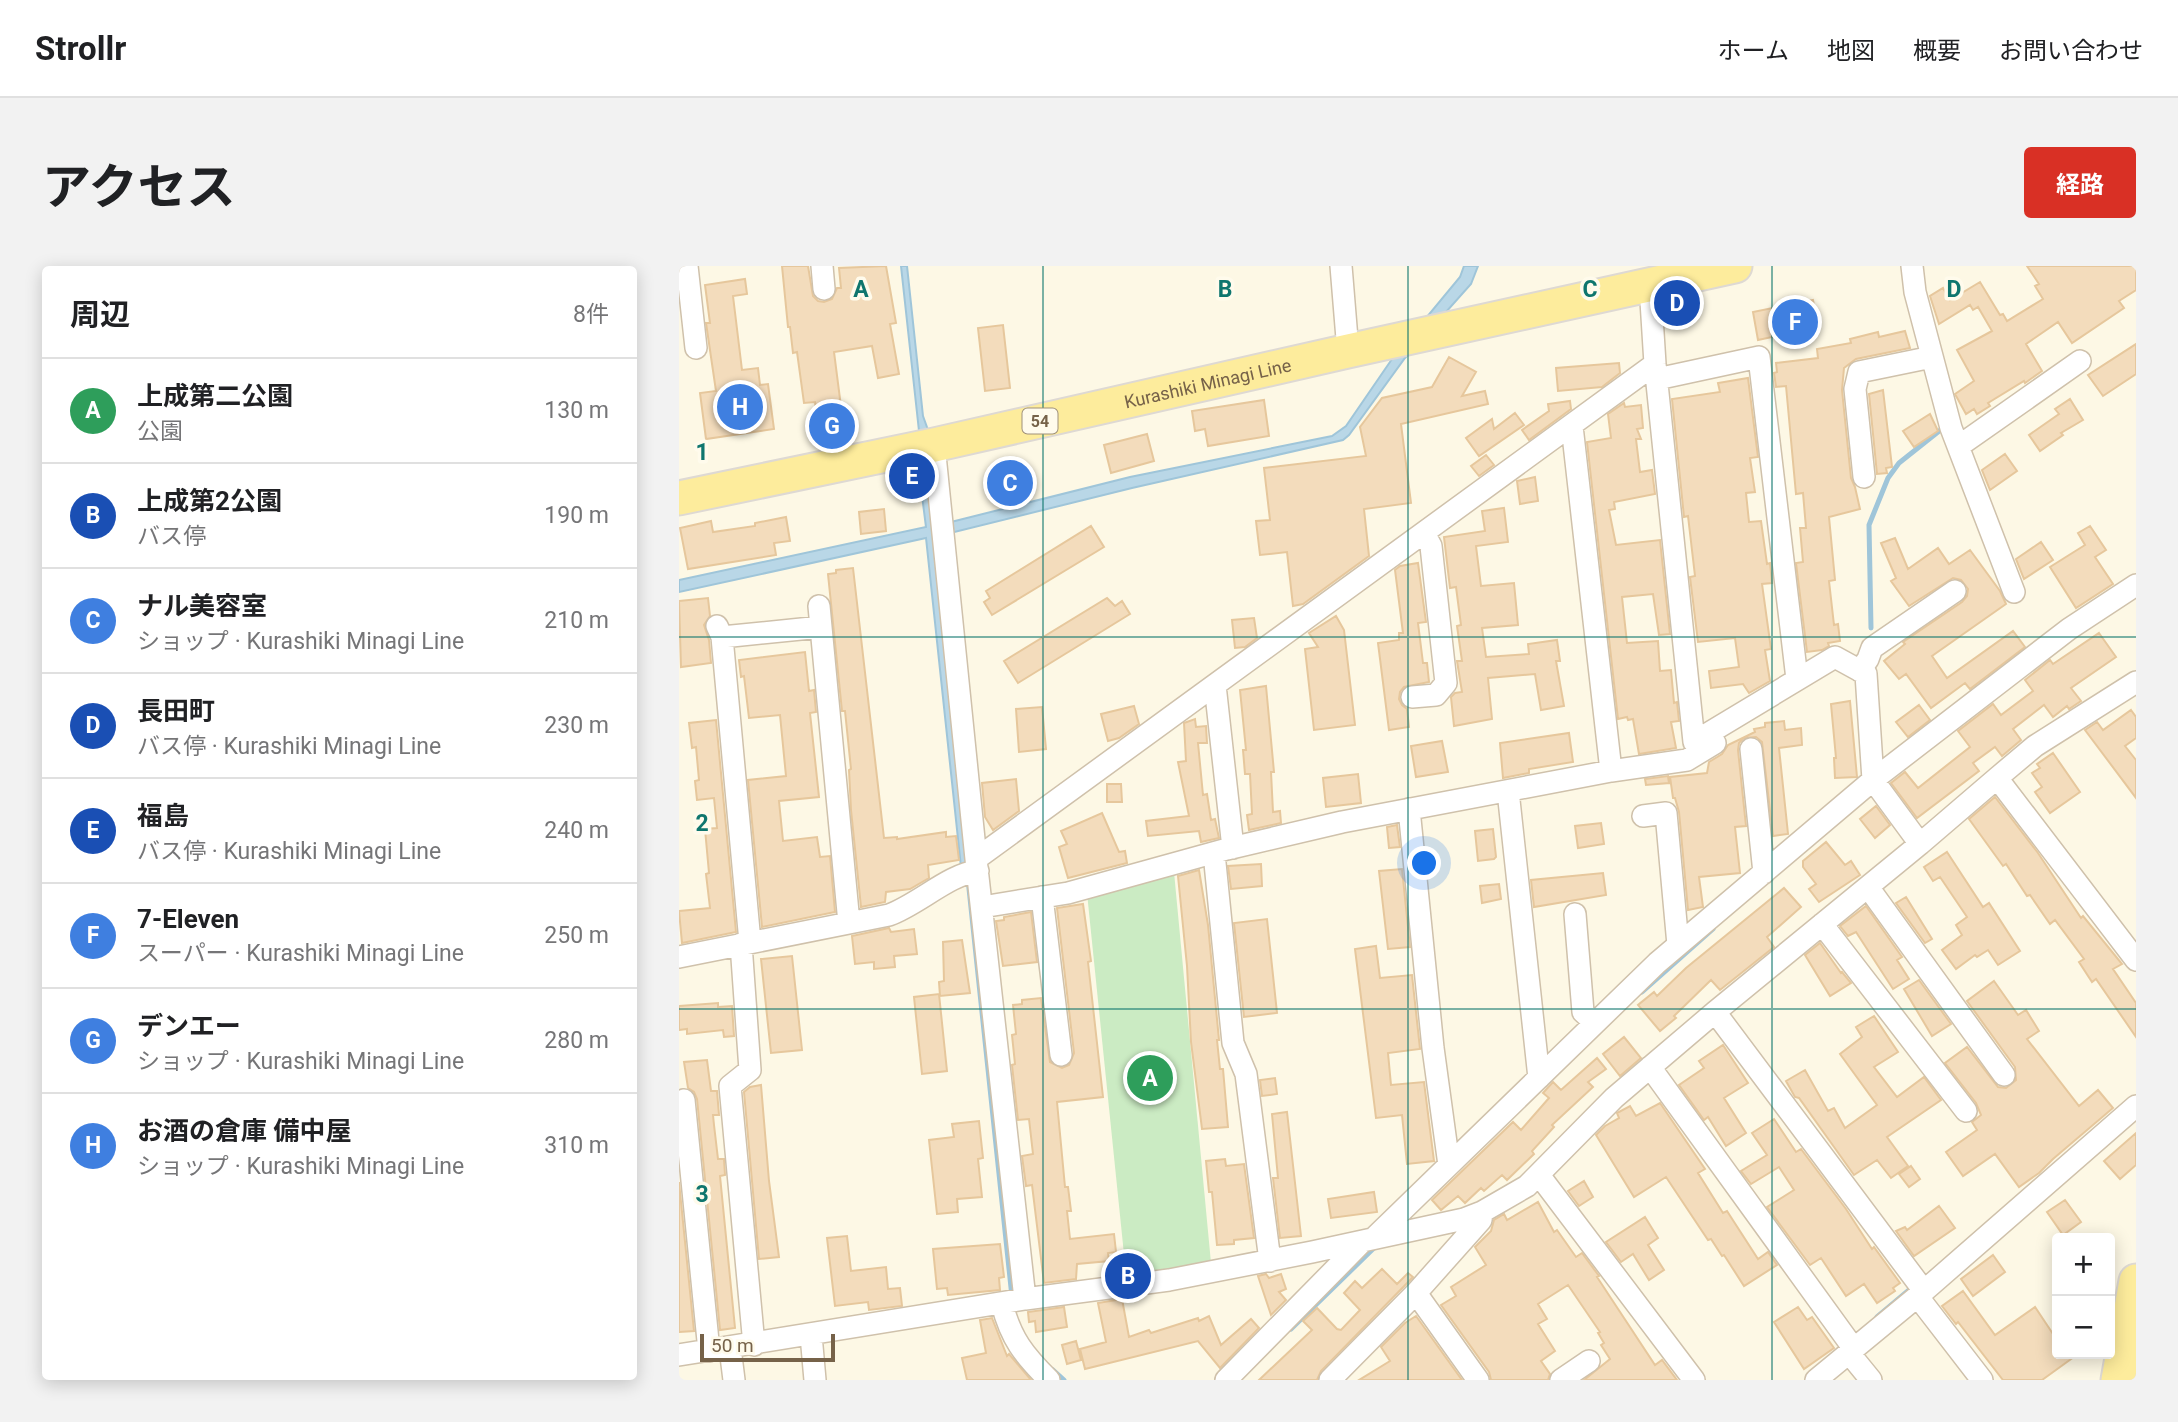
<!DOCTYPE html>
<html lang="ja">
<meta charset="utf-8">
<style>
body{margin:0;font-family:Roboto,"Noto Sans JP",sans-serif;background:#f2f2f2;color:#202124}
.controls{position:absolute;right:21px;bottom:21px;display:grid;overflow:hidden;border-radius:7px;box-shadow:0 4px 18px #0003}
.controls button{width:63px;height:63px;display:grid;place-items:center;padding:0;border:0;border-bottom:2px solid #e0e0e0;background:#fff;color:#202124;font:35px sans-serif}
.scale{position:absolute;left:21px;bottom:18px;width:135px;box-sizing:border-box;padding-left:7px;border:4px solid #766249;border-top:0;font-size:19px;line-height:24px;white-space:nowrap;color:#766249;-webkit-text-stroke:5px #fffbec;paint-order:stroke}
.you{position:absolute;left:746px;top:598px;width:24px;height:24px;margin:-18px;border:5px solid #fff;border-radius:50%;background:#1a73e8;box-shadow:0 0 0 10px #1a73e833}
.badge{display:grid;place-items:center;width:46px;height:46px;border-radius:50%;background:#d93025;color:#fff;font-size:23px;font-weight:700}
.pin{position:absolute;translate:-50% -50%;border:4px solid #fff;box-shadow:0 2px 7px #0006}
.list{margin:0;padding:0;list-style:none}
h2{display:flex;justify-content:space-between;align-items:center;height:91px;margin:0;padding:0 28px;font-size:30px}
h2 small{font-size:23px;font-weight:400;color:#757577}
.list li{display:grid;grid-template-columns:46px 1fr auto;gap:21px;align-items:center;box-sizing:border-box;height:105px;padding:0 28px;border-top:2px solid #e0e0e0}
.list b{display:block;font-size:26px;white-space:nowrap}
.list p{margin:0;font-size:23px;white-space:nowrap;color:#757577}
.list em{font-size:23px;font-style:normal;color:#757577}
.map{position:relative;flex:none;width:1457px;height:1114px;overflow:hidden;border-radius:7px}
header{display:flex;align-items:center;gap:42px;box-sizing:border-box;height:98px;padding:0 35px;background:#fff;border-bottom:2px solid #e0e0e0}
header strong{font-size:33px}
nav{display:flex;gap:38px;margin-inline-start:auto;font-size:24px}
.intro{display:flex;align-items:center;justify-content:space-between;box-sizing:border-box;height:168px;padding:0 42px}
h1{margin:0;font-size:49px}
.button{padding:18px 32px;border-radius:7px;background:#d93025;color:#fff;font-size:24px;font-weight:700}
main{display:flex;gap:42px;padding:0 42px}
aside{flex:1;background:#fff;border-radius:7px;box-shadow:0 4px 18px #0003}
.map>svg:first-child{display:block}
.green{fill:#cbebc3}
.water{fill:#b9d7e7;stroke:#9fc5d9;stroke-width:2}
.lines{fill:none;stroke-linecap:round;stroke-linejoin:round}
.stream{stroke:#9fc5d9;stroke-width:5}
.building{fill:#f3dcbc;stroke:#e6c79c;stroke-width:2}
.minor-casing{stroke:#cfc1ab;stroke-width:24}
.primary-casing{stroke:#ded9d3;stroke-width:37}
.minor{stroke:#fff;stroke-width:21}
.primary{stroke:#fdec9c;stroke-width:33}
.grid{fill:none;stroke:#0f766e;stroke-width:2;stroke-opacity:0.55}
.labels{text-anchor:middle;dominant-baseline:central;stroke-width:7;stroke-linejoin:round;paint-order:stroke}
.shield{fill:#fffbec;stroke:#9f907a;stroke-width:2}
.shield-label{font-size:16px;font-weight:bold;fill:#766249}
.street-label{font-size:18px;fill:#766249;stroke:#fffbec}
.grid-label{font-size:23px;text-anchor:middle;font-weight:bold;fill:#0f766e;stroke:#fffbec;stroke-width:7;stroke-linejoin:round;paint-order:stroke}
</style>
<header>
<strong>Strollr</strong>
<nav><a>ホーム</a><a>地図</a><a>概要</a><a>お問い合わせ</a></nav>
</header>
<div class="intro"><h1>アクセス</h1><a class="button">経路</a></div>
<main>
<aside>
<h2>周辺<small>8件</small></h2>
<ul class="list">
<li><span class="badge" style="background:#2e9e5b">A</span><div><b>上成第二公園</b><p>公園</p></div><em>130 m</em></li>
<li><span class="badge" style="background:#1a4fb4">B</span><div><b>上成第2公園</b><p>バス停</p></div><em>190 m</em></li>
<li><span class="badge" style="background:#3f7fe0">C</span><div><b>ナル美容室</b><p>ショップ · Kurashiki Minagi Line</p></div><em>210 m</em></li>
<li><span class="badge" style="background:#1a4fb4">D</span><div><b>長田町</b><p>バス停 · Kurashiki Minagi Line</p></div><em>230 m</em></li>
<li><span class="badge" style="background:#1a4fb4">E</span><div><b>福島</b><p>バス停 · Kurashiki Minagi Line</p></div><em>240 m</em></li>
<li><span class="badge" style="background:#3f7fe0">F</span><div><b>7-Eleven</b><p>スーパー · Kurashiki Minagi Line</p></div><em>250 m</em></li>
<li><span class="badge" style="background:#3f7fe0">G</span><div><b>デンエー</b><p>ショップ · Kurashiki Minagi Line</p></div><em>280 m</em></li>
<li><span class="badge" style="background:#3f7fe0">H</span><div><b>お酒の倉庫 備中屋</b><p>ショップ · Kurashiki Minagi Line</p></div><em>310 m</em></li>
</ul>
</aside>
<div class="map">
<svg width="1457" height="1114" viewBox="0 0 1457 1114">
<rect width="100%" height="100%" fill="#fdf8e5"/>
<!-- green -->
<path class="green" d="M495,606l37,391 -85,11 -39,-381z"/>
<!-- water -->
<path class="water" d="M222,0h6l16,150 5,14 19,93 183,-46 202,-41 14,-10 46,-67 68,-82 4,-11h14l-7,18 -66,74 -56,77 -6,5 -211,48 -194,48 32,325 -9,6 -35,-329 -247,54v-12l247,-53 -8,-63 1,-33z"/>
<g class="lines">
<!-- stream -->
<path class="stream" d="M1192,362l-2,-103 19,-47 11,-15 44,-35 -1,-3
M289,613l44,418
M963,726l71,-63
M1198,1051l38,-32
M612,1063l86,-84
M374,1104l11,10"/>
</g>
<!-- building -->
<path class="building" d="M103,0h26l5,30 5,5 6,1 8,-3 5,-11h4l-2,-20 47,-2 10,57 -6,1 9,50 -21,4 -6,-32 -38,6 11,86 -25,4 -5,-40 -11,1 -7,-51 -4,1 -3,-26h-2z
M1348,0h109v24l-17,11 5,7 -52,35 -14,-21 -32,22 16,27 -17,12 -1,-2 -36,22 2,3 -13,8 -3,-5 -8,5 -11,-20 19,-13 -17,-31 35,-19 -14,-24 -5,3 -3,-5 -31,19 -9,-28 13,-8 7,12 30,-18 20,33 3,-1 4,7 36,-22 -8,-13 4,-2z
M66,13l2,15 -14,2 9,74 16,-2 2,17 8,-1 6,45 -68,10 -6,-46 16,-2 -10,-68h4l-5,-38z
M1134,34l5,27 -60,13 -5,-28z
M324,59l7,63 -25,3 -7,-63z
M1226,65l5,17 -54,11 -12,9 -2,22 9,88 4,9 5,22 -31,8 6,63 -6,1 5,44 4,-1 2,17 -12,2 1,3 -7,4 -15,2 -11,-89 7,-1 -3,-34h6l-3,-35 -7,1 -10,-108 -10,1 -2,-14 3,-1 -1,-9 42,-5 -1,-9 34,-6 -1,-4 28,-7 1,5z
M1457,78v30l-33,22 -15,-21z
M770,91l27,15 -14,24 23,-5 3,13 -87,20 10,79 -47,6 5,47 -66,48 -10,2 -6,-54 -27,3 -4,-34 14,-1 -6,-52 102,-12 -6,-29 22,-29 50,-11z
M940,97l1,10 -18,14 -44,4 -2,-23z
M1069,112l10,79 -8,1 5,34 -9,1 3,29 12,-1 6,43 3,-1 2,20 -10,1 9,65 -6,1 5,31 -21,12 -6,-9 -32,4 -2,-17 30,-4 -4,-29 -37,4 -8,-65 5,-1 -7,-60 -4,1 -12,-118 48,-7 -2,-9z
M1204,124l9,77 -6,1 1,5 -10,1 -8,-80z
M1391,133l13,21 -22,13 2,2 -23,16 -11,-16 30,-21 -4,-5z
M585,134l5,36 -61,10 -3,-17 -10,2 -3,-20z
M891,135l1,8 -42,31 -7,-10 27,-19 -1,-7z
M945,137l1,4 16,-2 2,23 -6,1 4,10h-5l4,33 12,-2 3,24 -41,8 1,7 -6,1 7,35 44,-5 10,94 -11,1 -6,-41 -31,3 5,46 31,-2 2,30 11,-1 3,33 3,-1 2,19 -8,1 5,26 -37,6 -6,-35 -5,1 -1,-3 -9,2 -31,-277 24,-4 -3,-24z
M836,147l9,12 -45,31 -13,-18 26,-19 2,10z
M1251,148l8,17 -24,16 -11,-16z
M468,168l7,27 -43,12 -7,-28z
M1326,188l12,17 -27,19 -8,-20z
M807,189l8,10 -15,11 -8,-10z
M338,199l5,31 -23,3 -5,-31z
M856,211l3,24 -18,3 -3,-23z
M825,242l4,34 -32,4 5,40 33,-3 4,42 -36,3 4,29 43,-3 -1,-10 29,-4 3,21h-4l8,45 -23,4 -6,-36 -47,4 4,41 -38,7 -3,-29 4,-4 7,-1 -5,-31h5l-5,-35 4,-1 -5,-38 -6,1 -6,-51 41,-6 -3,-20z
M205,243l2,22 -25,3 -2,-22z
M107,251l4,24 -16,2 2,12 -88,14 -8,-41 31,-7 2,11 42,-6v-3z
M412,260l13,21 -112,68 -8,-13 6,-4 -4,-7z
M1411,260l16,24 -11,7 18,27 -37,24 -26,-41 35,-22 -7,-12z
M1216,272l13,31 30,-21 11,16 21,-14 30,41 6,13 -74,52 15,22 66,-47 12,16 -55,42 -5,-6 -34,25 -25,-34 -7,5 -15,-18 21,-17 -2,-2 59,-40 5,-6 1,-7 -7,-9 -8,-2 -44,28 -18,-25 5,-3 -15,-35z
M1362,276l12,18 -29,19 -8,-20z
M739,297l8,59 -8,1 5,40h4l2,19 -25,5 -4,5 -1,7 3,6 5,4 2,18 -20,3 -11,-87 21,-3v-7h4l-8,-63 5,-4z
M174,302l31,270 13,-1v2l49,-7v5l10,-1 3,24 -31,5 1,13 -19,11 -24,3 -1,10 -24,5 -10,-97 -2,-40 2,-1 -6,-58h-3l-14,-137 8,-1v-3z
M29,332l2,18 -6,9 5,15 2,23 -30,4 -2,-66z
M428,332l8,8 7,-5 8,13 -112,69 -14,-22z
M657,350l8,14 11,95 -41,5 -9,-81 13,-2 -9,-14z
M575,352l3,20 -12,9 -10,1 -3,-28z
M1420,367l17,24 -45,31 10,13 -12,8 -2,-3 -14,11 -9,-12 -31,24 8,11 -19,16 -7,-9 -22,16 6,8 -62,47 -26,-35 14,-11 13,16 52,-41 -12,-16 35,-27 8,11 32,-24 -8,-11 25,-20 3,4z
M126,386l4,39 5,-1 2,22 -6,1 9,84 -40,4 4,40 34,-4 3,20 10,-1 5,56 -73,15 -14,-147 38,-4 -6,-61 -31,3 -5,-42 -3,1 -2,-17z
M587,420l8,86h-3l2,40 7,-1 1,12 -32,7 -2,-15 5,-1 -2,-40h-5l-2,-24h3l-6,-60z
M1171,435l7,76 -22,1 -1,-20h2l-5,-54z
M1240,439l11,15 -22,17 -12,-15z
M455,440l5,18 -20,14 -11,3 -7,-27z
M363,441l4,42 -27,3 -3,-43z
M1452,444l5,7v21l-11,8 11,14v38l-51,-68 12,-8 6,8z
M516,453l1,8 10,-1 1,17h-9l5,52 4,-1 4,26 4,-1 4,19 -18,4 -2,-11 -51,5 -2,-15 43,-5 -11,-54 8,-1 -2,-38z
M37,454l20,212 -54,11 -3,-32 31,-3 -4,-34 3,-1 -4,-44 12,-1 -3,-30 -17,2 -2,-19 4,-1 -3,-33 -4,1 -3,-25z
M1105,455l1,9 16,-2 1,17 -23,3 9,86 -15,2 -11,-94 -6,-5 -12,1 -5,5 -1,7 8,76 -11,1 5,46 -41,4 4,30 -15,3 -9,-98 -4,-14h-2l-3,-21 37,-4 2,-11 13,-8 6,-9 27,-13 -1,-3 11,-2v-4z
M890,467l4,29 -44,7v4l-26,5 -3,-35z
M763,475l6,31 -32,5 -5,-31z
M1374,487l27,39 -30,21 -15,-21 7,-5 -10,-14 8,-5 -3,-4z
M679,508l3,29 -35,4 -3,-29z
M989,510l1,7 -23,2 -1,-6z
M337,513l3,32 -26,19 -8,-13 -3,-34z
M428,518h14l1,18h-15z
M1316,531l43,56 43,65 2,-2 39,48 -9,5 23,34v34l-40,-58 -4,3 -13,-20 5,-3 -29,-39 -5,4 -20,-29 -3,1 -21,-32 -3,2 -34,-47z
M1197,540l14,19 -15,13 -15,-19z
M423,547l17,39 6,-1 2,12 -59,15 -9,-31 8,-3 -6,-13z
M922,557l3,21 -26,4 -3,-22z
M718,559l3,22 -11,1 -2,-21z
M814,563l3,28 -2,2 -16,2 -3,-30z
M1147,576l19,23 6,-4 9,14 -41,27 -10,-13 7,-5 -13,-17v-6z
M1268,586l36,55 6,-4 31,48 -22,14 -10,-15 -11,7 -2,-2 -19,14 -14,-19 20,-15 -6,-10 11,-8 -27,-40 -7,4 -9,-14z
M582,598l1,22 -31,3 -3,-23z
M723,603l8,78 -22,2 -9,-78z
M520,604l9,55 11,115h-2l3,29h3l5,58 -26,2 -11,-87 -4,-76 -9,-90z
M924,607l3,22 -72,12 -3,-27z
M820,618l2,15 -19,4 -2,-17z
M1105,622l17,19 -34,30 7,10 -54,43 -9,-10 -37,36 2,2 -16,13 -22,-26 16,-13 3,4 29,-28z
M1227,631l26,42 -7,4 -29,-40z
M404,638l8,57 -3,1 15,135 -46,5 8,85h3l3,24h-4l3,28 44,-5 2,18 -8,1 1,8 -32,3 -1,15 -32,4 -12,-98 -6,1 -4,-30 11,-2 -4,-35 -11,1 -6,-55 3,-1 -3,-29 4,-1 -3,-29 9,-1v-4l19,-2 9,64 12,6 7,-3 5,-12 -17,-145z
M1187,640l36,51 -5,3 12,19 -16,10 -37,-57 -8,4 -8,-10z
M352,646l6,50 -34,4 -7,-45 8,-1v-3z
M588,653l10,94 -33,4 -10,-94z
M210,662l2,4 23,-3 3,25 -23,2 1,11 -21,2v-7l-19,2 -3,-28z
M283,674l8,53 -30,3 -1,-14 5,-1 -1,-39z
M1141,677l21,30 1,-1 9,11 -21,13 -25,-41z
M697,680l4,32 32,-3 8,74 -32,4 3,32 33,-3 10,79 -27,3 -5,-49 -26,3 -21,-169z
M113,690l10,94 -31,3 -10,-94z
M1240,714l32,44 -19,12 -28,-47z
M1315,715l24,34 8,-5 13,21 -12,8 52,67 19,-16 15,18 -60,51 -14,14 -20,14 -24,-33 -32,22 -17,-24 31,-22 -5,-8 9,-7 -5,-12 -31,-40 22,-16 31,40 8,1 10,-8 -1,-13 -48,-66z
M260,728l8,77 -25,3 -8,-77z
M39,737v4l14,-1 2,30 -10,1 -1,-7 -36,4v-5l-8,1v-24z
M1195,750l24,36 -24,15 23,30 27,-20 17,23 -54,37 21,29 -17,12 -14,-18 -23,15 -55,-77 -4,-1 -9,-16 19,-11 23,41 6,-3 11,20 32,-23 -37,-51 22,-17 -6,-10z
M945,771l17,21 -21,18 -17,-22z
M1044,779l25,38 -24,15 22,35 -20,13 -18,-29 -4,3 -25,-35 25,-17 -5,-7z
M918,792l9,11 -18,13 5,5 -41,38 2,2 -22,24 2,3 -27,26 -5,-5 -18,16 -3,-3 -16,15 -7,-7 -17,14 -9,-10 81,-78 8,8 28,-32 -6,-5 10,-11 8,8z
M28,794l4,31h6l2,24h-6l1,10 4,34h6l1,16 -5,1 15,152 -15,2 -23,-231 -3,-7 -6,-4 -4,-26z
M596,812l2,16 -15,2 -2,-16z
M82,819l8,96 10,76 -20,2 -15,-167 6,-5z
M981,837l45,66 -7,4 25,40 4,-2 31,48 10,-7 9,13 -33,21 -20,-31 -2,1 -11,-17 -3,1 -42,-63 -32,20 -38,-62 9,-9 14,-8 -2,-5 13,-7 6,10z
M608,846l14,124 -21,2 -7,-60h5l-6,-64z
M1095,853l22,33 5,-3 45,60 26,40 2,-2 26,36 -7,5 2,3 -18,12 -13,-19 -18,12 -25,-38 -11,7 -43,-58 27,-17 -15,-23 -28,17 -10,-13 26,-16 -15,-22z
M300,855l4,37 -5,1 4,38 -25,2 1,13 -21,2 -8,-74 25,-3 -2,-13z
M1457,867v32l-16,14 -16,-18z
M546,893l1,7 18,-2 10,74 -20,2v4l-17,1 -5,-53h-3l-3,-31z
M1232,900l9,13 -11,8 -10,-13z
M905,915l9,16 -14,9 -11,-15z
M0,916l15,149 -15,1z
M695,926l3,20 -46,6 -3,-19z
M1386,934l16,22 -18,13 -16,-23z
M859,936l16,30 3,-2 19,27 6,-4 17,23 -2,1 58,88 7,-5 15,20h-93l26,-21 -9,-14 3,-2 -6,-10 2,-1 -32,-47 -30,19 9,15 -9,5 17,27 -14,10 9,13 -2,6h-57l-2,-8 -48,-67 15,-9 -5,-9 35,-22 -11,-18 16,-16 3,-11 10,-6 3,6z
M1260,940l16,22 -41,28 -18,-25 9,-4 2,3z
M966,951l13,21 -10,7 16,25 -15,10 -16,-26 -12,8 -15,-20z
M168,970l4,35 35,-4 2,22 12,-1 2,18 -33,4 -1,-8 -33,4 -8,-68z
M321,978l4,33 -5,1 1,12 -52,5 -1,-7 -10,1 -4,-40z
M1314,989l12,17 -32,24 -12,-17z
M703,1003l15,15 11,-11 5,4 -92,94 -4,9h-58l53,-50 -9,-9 14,-13 20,21 4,1 19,-20 -16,-17 11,-12 7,7z
M587,1008l3,4 12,-4 5,15 -7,3 7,8 -15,15 -13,-39z
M1284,1025l32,44 40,-28 22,33v14h21l-36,26h-39l-45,-58 -2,2 -14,-18z
M443,1033l7,38 20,-7 2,3 47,-15 1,3 10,-5 12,29 30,-26 8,9 -39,40 -22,-27 -113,28 -5,-20 26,-7 -8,-39z
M385,1041l3,20 -31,5 -1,-11 -6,1 -1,-10z
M1119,1041l9,13 5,-3 22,31 -30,21 -30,-47z
M737,1050l46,64h-103l31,-19 -9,-14 24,-24z
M313,1052l15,38 2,-2 22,26h-64l-5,-22 24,-5 -6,-33z
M397,1075l5,19 -14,4 -5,-19z"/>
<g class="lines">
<!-- minor casing -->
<g class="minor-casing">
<path id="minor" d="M8,0l9,82
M143,0l2,23
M662,0l7,85
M1233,0l3,26 36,136 63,164
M971,19l5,79 39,378 141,-85 31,17 7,106 47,64
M978,113l102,-22 38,322
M255,179l42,414 49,440
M1280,180l121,-85
M1185,211l-9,-88 4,-17 73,-15
M140,340l30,317
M38,360l5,11 99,-10
M43,371l28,305
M1181,405l8,-12 4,-11 83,-57
M536,419l18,163
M733,431l24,-2 10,-12 -15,-137 -7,-13
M1072,483l13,124
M932,505l76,-11 28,-17
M1318,512l139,182
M829,525l31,287
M730,543l24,239 16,117
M964,550l23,-3 12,132
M535,587l19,190 13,31 24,187
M297,593l679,-495
M1189,621l136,188
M363,631l19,158
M303,641l86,-14 159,-44 115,-27 269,-51 -39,-345
M896,648l8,98 12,11
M1143,658l144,187
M62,678l9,126 -20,16 24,259
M0,691l210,-42c30,-11 60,-41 89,-44
M1036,746l209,279
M971,801l204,282
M5,834l25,251
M860,909l155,205
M697,970l281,-273 216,-183 196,-151 67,-44
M737,1027l62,87
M1239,1031l64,83
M323,1038c9,35 22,51 47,76
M132,1069l4,45
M51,1082l4,32
M1170,1087l22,27
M0,1089l346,-56 144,-19 143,-28 152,-33 18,-7 45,-26 87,-88 101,-86 205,-168 77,-66 38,-32 101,-64
M547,1114l137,-139
M651,1114l86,-87 65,-73 1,-8
M882,1114l28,-19
M1137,1114l108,-89 212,-185"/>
</g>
<!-- primary casing -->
<g class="primary-casing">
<g id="primary">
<path id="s1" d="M0,232l255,-53 414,-94 387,-85"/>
<path d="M1439,1114l18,-99"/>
</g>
</g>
<!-- minor -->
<use href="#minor" class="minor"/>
<!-- primary -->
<use href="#primary" class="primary"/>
</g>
<!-- grid -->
<path class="grid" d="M364,0v1114M729,0v1114M1093,0v1114M0,371h1457M0,743h1457"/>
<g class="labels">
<!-- shield labels -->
<rect class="shield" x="343.5" y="142.5" width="35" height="25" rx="5"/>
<g class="shield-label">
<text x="361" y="155">54</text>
</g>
<!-- street labels -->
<g class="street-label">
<text stroke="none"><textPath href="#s1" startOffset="541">Kurashiki Minagi Line</textPath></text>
</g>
</g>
<g class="grid-label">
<text x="182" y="31">A</text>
<text x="546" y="31">B</text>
<text x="911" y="31">C</text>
<text x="1275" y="31">D</text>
<text x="23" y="194">1</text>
<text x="23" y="565">2</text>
<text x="23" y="936">3</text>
</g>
</svg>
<div class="controls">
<button>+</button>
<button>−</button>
</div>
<div class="scale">50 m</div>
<div class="you"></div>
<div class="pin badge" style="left:471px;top:812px;background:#2e9e5b">A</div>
<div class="pin badge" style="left:449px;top:1010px;background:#1a4fb4">B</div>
<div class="pin badge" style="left:331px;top:217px;background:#3f7fe0">C</div>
<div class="pin badge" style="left:998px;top:37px;background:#1a4fb4">D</div>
<div class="pin badge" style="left:233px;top:210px;background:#1a4fb4">E</div>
<div class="pin badge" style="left:1116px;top:56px;background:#3f7fe0">F</div>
<div class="pin badge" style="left:153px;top:160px;background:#3f7fe0">G</div>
<div class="pin badge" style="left:61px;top:141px;background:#3f7fe0">H</div>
</div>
</main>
